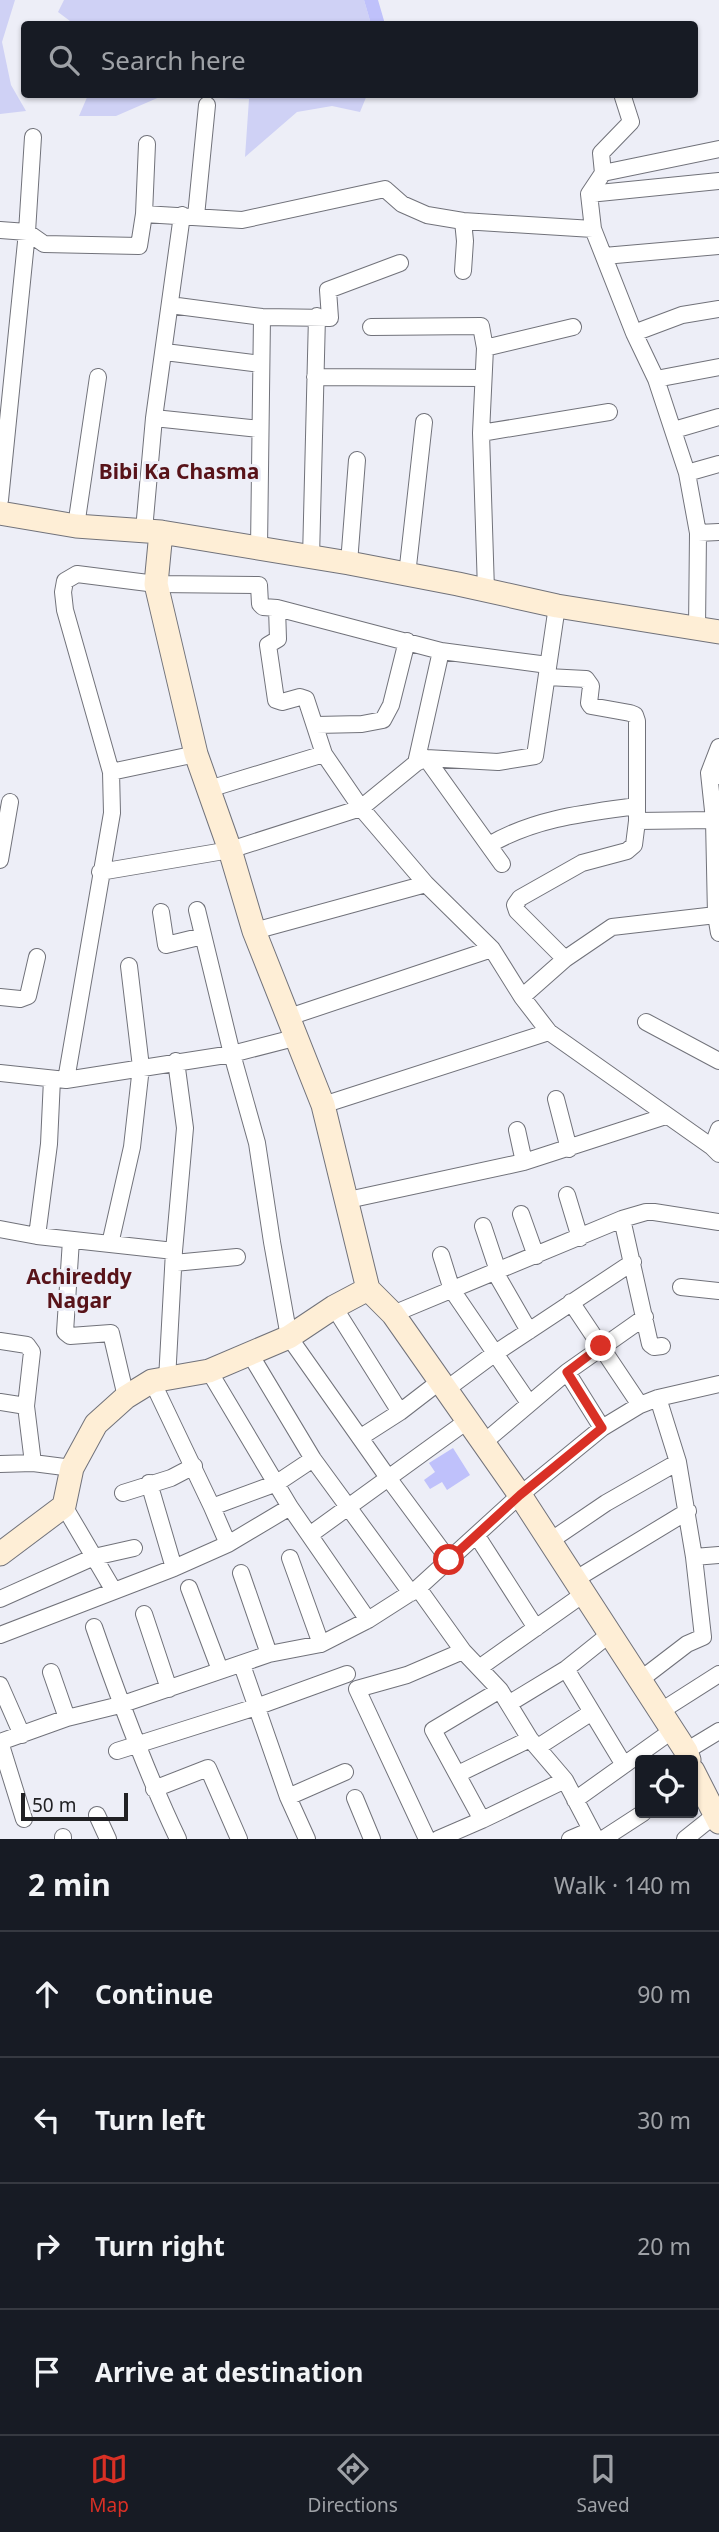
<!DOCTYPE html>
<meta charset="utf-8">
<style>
body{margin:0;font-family:"Noto Sans",sans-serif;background:#20242c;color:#f1f3f6}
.controls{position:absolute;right:21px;bottom:21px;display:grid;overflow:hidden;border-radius:7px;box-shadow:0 2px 5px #0004}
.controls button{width:63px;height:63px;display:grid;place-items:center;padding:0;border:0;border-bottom:2px solid #363941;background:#171b24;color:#f1f3f6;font:35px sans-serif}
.scale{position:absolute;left:21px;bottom:18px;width:107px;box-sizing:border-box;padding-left:7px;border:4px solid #212124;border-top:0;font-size:19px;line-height:24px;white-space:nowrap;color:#212124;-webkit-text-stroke:5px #edeef7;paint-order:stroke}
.stop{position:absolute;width:21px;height:21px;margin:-16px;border:5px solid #d93025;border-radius:50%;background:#fff}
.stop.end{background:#d93025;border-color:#fff;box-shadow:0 2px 7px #0008}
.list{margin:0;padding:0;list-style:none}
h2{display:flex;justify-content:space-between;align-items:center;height:91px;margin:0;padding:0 28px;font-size:30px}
h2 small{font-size:23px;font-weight:400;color:#9ea1a6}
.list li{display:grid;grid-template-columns:46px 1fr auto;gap:21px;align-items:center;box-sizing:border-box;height:126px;padding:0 28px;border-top:2px solid #363941}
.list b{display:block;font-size:26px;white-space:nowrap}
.list em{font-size:23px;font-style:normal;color:#9ea1a6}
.icon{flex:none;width:38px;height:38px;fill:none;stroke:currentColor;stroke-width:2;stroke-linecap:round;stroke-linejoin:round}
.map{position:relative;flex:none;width:719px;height:1839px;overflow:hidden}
.search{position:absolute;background:#171b24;box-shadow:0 2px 5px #0004;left:21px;right:21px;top:21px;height:77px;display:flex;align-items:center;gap:18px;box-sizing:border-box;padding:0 24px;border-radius:7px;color:#9ea1a6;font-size:26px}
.sheet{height:595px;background:#171b24}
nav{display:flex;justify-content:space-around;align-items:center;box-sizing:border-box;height:98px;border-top:2px solid #363941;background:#171b24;font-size:19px;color:#9ea1a6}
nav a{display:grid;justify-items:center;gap:4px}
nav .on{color:#d93025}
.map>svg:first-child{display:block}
.green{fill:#cfd1f5}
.building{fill:#bfc1fb}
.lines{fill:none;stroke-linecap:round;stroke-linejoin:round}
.street-casing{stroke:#71727a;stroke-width:18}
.secondary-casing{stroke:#71727a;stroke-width:25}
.street{stroke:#fff;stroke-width:16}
.secondary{stroke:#feeed6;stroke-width:23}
.route{stroke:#d93025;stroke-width:9}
.labels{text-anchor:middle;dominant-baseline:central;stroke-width:6;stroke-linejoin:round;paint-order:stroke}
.neighbourhood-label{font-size:21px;font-weight:bold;fill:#581319;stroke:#edeef7}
</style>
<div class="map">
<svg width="719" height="1839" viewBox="0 0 719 1839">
<rect width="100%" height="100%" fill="#edeef7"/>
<!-- green -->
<path class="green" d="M0,0h15l-13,42 9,43 15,26 -26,3z
M64,0h300l7,24h-297l-16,-12z
M88,95h279l-7,17 -28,-6 -35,6 -52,45 4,-58 -87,-3 -46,20h-37z"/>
<!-- building -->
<path class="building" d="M364,0h14l7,24h-14z
M453,1448l17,27 -23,15 -5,-8 -12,7 -6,-9 11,-8 -6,-9z"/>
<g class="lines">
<!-- street casing -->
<g class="street-casing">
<path id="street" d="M603,173l-2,-20 30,-31 -8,-25 2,-3
M589,194l130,-13
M144,214l3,-70
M196,216l11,-111
M463,221l2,20 -2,30
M593,229l-4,-35 14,-21 116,-24
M0,230l27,2 17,12 95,2 5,-32 98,6 143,-31 17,15 25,11 36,6 130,8 41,104 22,46 31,94 11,60 -1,96
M604,256l115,-10
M170,305l92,12 68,1 -2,-28 72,-27
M371,327l110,-1 4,22 -4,85 5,157
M634,333l48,-18 37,-6
M485,348l88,-21
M165,352l96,12
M315,377l168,1
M656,379l63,-12
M154,418l106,11
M674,430l45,-13
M481,433l128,-21
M687,473l32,-9
M0,500l27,-268 6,-95
M76,526l22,-149
M144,530l10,-112 28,-203
M698,533l21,-1
M259,548l3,-231
M311,558l6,-242
M349,563l8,-103
M407,575l17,-153
M277,608l1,31 -10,6 8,55 6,2 18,-5 6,2 18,55 37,54 65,76 66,65 30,48 27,35 163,115 7,7
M547,677l39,2 5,7 -2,17 2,3 39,7 5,2 2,6v100l-3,24 -7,6 -45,12 -62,35 -5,7 2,6 48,48
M316,725l46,-1 21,-4 8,-15 16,-64
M426,758l76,106
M416,763l25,-112
M111,772l85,-18
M709,773l5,47 2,95 3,18
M718,776l-9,-3 10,-26
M209,789l115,-35
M637,821l77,-1
M489,845c46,-27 96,-32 148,-39
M0,860l10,-58
M100,872l130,-22 131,-42 55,-45 10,-5 72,4 37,-6 22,-150
M197,910l35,144 25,89 15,99 17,95 100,142 60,81
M161,912l5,33 37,-9
M254,931l172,-47
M0,997l20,2 8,-3 9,-39
M522,997l43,-38 47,-32 104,-12
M289,1017l203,-68
M646,1022l73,39
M0,1073l66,7 166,-26 66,-17
M66,1080l46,-267 -1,-41 -46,-162 -2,-18 2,-11 12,-7 79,10 103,1 1,19 3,3 14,1 164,43 107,14
M556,1099l13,50
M323,1105l226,-73
M517,1130l7,32
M712,1147l7,-18
M567,1195l13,43
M348,1200l176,-38 142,-46
M521,1214l15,42
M622,1219l28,125 4,3 8,-1
M483,1226l15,45
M0,1229l37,7 137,15
M37,1236l12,-92 3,-65
M71,1240l-6,92 5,4 41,-3 15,64
M110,1244l22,-97 9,-80 -12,-101
M441,1255l11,35 77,113
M174,1263l63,-6
M495,1272l34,59
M681,1287l38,4
M571,1302l69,103
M334,1307l66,105
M393,1314l229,-95 24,-7h8l65,10
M0,1341l27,4 5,7 -6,54 7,57 -33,1
M250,1354l63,105 98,134
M209,1371l81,136 78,113
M567,1372l78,-55
M167,1380l7,-129 11,-123 -9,-67
M152,1381l60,126 65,-24 36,-24
M444,1391l50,-37 139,-92
M658,1398l20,64 16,95 25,-2
M0,1402l26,4
M361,1437l39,-25 39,-30
M482,1444l85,-72 35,56
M33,1463l39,5
M149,1483l25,85
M123,1493l48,-15 23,-12
M64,1506l50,85
M212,1507l16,37
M311,1534l156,-113
M477,1536l59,92
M550,1541l56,-38 72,-41
M290,1558l31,86
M241,1573l28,81
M576,1579l112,-68
M189,1588l31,82
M418,1588l45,63 37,39 30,49 35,41
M0,1599l94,-42 40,-9
M144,1614l25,75
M94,1627c25,72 51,143 84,212
M0,1635l174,-67 54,-24 62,-37
M242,1665l46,132 19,42
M479,1668l106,-75
M566,1669l58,96
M51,1672l16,46
M640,1680l47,-36 16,-7 -9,-80
M0,1685l22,50
M510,1703l56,-34 45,-36
M661,1711l58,-37
M0,1742l67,-24 53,-13 149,-51 52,-10 47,-24 50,-32 102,-93 82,-67 38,-23 18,-7 61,-14
M0,1742l24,77
M538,1747l54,-35
M117,1751l139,-44 91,-33
M686,1751l33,-20
M458,1774l72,-35
M154,1789l54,-21 31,71
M288,1797l57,-25
M355,1798l17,41
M575,1800l98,-70
M97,1815l11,24
M482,1820l-49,-90 67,-40
M63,1837v2
M427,1839l-70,-150 50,-14 56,-24
M438,1839l44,-19 83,-40 31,59
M570,1839l21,-9
M603,1839l40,-26
M685,1839l30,-24"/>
</g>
<!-- secondary casing -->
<g class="secondary-casing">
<path id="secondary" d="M0,513l76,13 85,6 188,31 109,21 99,22 162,26
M161,532l-5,52 40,170 34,96 24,81 69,174 45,184 25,25 127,181 166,256 3,9
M0,1554l64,-48 8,-38 24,-44 30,-27 26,-16 57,-10 80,-34 45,-30 34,-18
M693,1771l26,51"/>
</g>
<!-- street -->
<use href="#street" class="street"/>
<!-- secondary -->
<use href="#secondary" class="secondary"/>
</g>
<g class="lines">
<!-- route -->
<path class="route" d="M449,1560l71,-65 82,-67 -35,-56 34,-26"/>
</g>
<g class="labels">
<!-- neighbourhood labels -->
<g class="neighbourhood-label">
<text x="179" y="471">Bibi Ka Chasma</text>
<text x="79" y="1276">Achireddy<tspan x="79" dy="24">Nagar</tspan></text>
</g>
</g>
</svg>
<div class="controls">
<button><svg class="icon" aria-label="locate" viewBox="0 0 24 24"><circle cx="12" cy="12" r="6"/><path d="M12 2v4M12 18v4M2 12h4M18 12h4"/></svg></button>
</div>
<div class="scale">50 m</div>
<div class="stop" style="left:449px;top:1560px"></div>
<div class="stop end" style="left:601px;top:1346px"></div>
<div class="search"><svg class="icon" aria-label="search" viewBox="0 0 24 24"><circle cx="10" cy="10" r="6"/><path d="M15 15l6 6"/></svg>Search here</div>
</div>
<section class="sheet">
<h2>2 min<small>Walk · 140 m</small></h2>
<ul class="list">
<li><svg class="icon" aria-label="ahead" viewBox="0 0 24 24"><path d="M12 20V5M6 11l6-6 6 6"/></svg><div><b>Continue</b></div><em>90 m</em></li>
<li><svg class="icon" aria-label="left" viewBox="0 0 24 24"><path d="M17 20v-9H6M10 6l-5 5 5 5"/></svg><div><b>Turn left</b></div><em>30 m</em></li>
<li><svg class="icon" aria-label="right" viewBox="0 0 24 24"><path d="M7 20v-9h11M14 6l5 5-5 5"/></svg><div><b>Turn right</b></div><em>20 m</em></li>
<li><svg class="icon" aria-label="arrive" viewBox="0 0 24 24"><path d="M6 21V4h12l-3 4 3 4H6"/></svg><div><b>Arrive at destination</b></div></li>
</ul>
</section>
<nav>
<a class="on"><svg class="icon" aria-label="map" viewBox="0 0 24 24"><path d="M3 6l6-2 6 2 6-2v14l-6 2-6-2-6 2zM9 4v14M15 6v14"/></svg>Map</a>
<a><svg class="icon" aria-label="directions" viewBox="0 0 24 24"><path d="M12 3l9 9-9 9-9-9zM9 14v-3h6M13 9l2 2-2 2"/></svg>Directions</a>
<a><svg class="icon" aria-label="saved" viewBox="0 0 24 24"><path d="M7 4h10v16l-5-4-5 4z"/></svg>Saved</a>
</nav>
